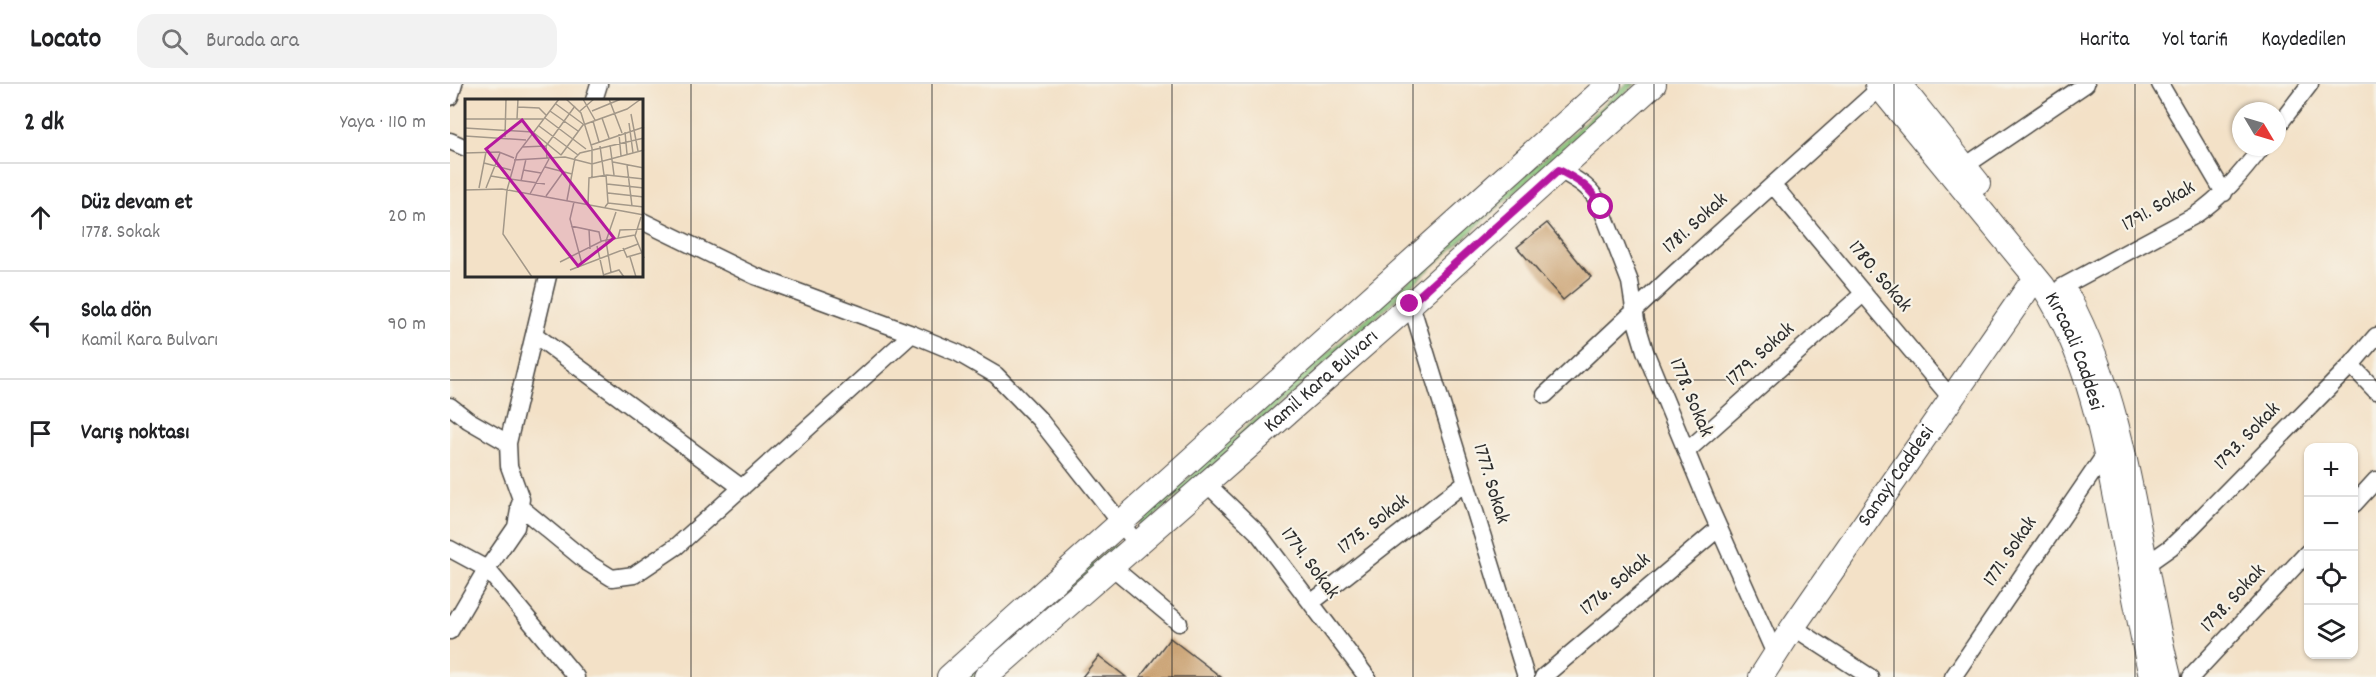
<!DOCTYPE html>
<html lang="tr">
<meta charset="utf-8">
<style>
body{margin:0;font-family:Dekko,sans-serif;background:#f2f2f2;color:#202124}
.controls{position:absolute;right:18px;bottom:18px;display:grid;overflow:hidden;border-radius:12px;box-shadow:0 2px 4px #0004}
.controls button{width:54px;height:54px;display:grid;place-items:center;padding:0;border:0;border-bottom:2px solid #e0e0e0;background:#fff;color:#202124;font:30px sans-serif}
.compass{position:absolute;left:1782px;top:18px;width:54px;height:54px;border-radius:50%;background:#fff;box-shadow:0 2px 4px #0004;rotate:128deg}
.stop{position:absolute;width:18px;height:18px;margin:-14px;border:4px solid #b5179e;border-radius:50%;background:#fff}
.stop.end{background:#b5179e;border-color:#fff;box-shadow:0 2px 6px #0008}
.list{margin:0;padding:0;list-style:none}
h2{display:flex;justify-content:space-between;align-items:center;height:78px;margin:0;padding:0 24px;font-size:26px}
h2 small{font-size:20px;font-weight:400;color:#757577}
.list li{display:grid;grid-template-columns:39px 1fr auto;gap:18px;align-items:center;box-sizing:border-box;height:108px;padding:0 24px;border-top:2px solid #e0e0e0}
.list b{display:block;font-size:22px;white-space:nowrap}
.list p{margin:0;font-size:20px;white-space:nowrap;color:#757577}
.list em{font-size:20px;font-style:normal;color:#757577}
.icon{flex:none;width:33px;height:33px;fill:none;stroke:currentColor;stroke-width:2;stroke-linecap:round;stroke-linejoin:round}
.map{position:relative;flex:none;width:1926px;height:593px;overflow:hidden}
header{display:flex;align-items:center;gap:36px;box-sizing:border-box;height:84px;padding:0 30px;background:#fff;border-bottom:2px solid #e0e0e0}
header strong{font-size:28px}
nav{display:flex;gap:33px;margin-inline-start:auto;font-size:21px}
.search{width:420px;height:54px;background:#f2f2f2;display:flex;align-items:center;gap:15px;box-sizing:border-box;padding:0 21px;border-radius:18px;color:#757577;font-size:22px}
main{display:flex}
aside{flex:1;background:#fff}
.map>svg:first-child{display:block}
.green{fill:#95d288;stroke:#607e5a;stroke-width:1.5}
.building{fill:#c89e6d}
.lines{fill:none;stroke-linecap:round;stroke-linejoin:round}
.street-casing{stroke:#494642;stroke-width:19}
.secondary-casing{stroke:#494642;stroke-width:26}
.street{stroke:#fff;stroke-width:16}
.secondary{stroke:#fff;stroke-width:24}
.route{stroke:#b5179e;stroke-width:8}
.grid{fill:none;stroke:#2b2b2b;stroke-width:1.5;stroke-opacity:0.55}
.labels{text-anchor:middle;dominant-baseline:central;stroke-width:4.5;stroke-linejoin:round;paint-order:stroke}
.street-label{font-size:21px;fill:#2b2b2b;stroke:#f7f3e8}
.inset-road{fill:none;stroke:#a39889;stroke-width:1.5}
.view{fill:#b5179e;fill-opacity:0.15;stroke:#b5179e;stroke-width:3}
.inset-edge{fill:none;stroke:#2b2b2b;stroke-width:3}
</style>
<header>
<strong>Locato</strong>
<div class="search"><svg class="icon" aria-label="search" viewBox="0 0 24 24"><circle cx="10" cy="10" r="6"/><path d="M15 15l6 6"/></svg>Burada ara</div>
<nav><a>Harita</a><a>Yol tarifi</a><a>Kaydedilen</a></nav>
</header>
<main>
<aside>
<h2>2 dk<small>Yaya · 110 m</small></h2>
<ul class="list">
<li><svg class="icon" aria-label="ahead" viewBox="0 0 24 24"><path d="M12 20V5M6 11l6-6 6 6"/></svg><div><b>Düz devam et</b><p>1778. Sokak</p></div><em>20 m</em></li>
<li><svg class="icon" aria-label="left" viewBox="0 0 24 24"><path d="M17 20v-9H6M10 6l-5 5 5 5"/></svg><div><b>Sola dön</b><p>Kamil Kara Bulvarı</p></div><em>90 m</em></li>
<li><svg class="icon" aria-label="arrive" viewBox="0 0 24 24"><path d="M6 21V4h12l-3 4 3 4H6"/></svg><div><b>Varış noktası</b></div></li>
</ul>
</aside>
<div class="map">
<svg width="1926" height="593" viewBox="0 0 1926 593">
<rect width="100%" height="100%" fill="#f7f3e8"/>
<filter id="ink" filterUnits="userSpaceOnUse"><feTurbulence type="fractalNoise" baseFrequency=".0167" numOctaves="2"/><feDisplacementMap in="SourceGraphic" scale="12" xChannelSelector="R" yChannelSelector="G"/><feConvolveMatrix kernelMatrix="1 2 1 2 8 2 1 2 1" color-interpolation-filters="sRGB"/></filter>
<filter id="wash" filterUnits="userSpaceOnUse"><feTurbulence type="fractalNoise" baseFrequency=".008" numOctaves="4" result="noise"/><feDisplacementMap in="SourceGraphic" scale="24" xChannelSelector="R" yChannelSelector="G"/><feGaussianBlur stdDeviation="1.35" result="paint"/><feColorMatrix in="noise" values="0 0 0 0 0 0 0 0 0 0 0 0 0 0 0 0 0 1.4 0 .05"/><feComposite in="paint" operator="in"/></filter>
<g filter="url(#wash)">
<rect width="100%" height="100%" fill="#f3e1c7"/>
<!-- green -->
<path class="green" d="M1177,0h8l-492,443 -4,-4z
M662,462h9l-149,131h-9z"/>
<g id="blocks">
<!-- building -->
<path class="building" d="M1097,139l44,54 -28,23 -46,-53z
M720,554l51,39h-81z
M649,572l27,21h-44z"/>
</g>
</g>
<g filter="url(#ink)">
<use href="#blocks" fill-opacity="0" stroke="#494642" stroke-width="1.5"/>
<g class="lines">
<!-- street casing -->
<g class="street-casing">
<path id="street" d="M1710,0l64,109
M0,13l4,-13
M144,16l5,-16
M1827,43l33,-43
M0,57l16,7
M1515,82l121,-82
M1109,86c18,10 33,17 42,37l29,75 6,39 9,30 61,148 69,155
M1323,101l178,213
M192,137l113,55 157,58 46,19 38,22 43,44 99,126
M1612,203l132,-71c28,-19 47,-42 68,-69
M961,220l115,373
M85,251l207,153
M1901,281l25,26
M1095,311l131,-123 204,-184
M0,322l18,14 40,23
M1238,366l176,-157
M757,400l51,49 109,144
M1904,420l22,-24
M69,422l69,57 24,15 22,-3 43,-29 235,-212
M0,465l37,20 89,108
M1697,480l24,-17 21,-20 159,-162 25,-29
M662,483l67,56
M861,519l155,-121
M1343,543l77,50
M0,547l31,-53 35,-51 5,-28 -12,-33 -1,-23 40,-167
M1093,593l176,-149
M1503,593l153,-224
M1741,593l117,-125"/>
</g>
<!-- secondary casing -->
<g class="secondary-casing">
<g id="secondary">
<path id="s1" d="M1427,0l166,202c47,72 62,160 78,243 10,49 20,99 30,148"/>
<path d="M1449,0l79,99"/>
<path d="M1618,213c63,118 69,253 101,380"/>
<path d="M499,593l660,-593"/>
<path id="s2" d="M536,593l425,-373 243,-220"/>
<path id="s3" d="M1311,593l32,-50 242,-349"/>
</g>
</g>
<!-- street -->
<use href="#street" class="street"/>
<!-- secondary -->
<use href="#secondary" class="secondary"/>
</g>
</g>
<g class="lines" filter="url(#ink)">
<!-- route -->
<path class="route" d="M960,220l149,-134c18,10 33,17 42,37"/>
</g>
<!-- grid -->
<path class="grid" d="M241,0v593M482,0v593M722,0v593M963,0v593M1204,0v593M1444,0v593M1685,0v593M0,296h1926"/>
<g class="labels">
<!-- street labels -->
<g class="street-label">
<text transform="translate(1709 123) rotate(-30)">1791. Sokak</text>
<text transform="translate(1246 140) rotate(-42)">1781. Sokak</text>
<text transform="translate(1429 193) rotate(50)">1780. Sokak</text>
<text stroke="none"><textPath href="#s1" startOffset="334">Kırcaali Caddesi</textPath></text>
<text transform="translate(1311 271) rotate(-42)">1779. Sokak</text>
<text stroke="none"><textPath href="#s2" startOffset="447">Kamil Kara Bulvarı</textPath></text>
<text transform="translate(1240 314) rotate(67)">1778. Sokak</text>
<text transform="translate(1798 353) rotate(-46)">1793. Sokak</text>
<text stroke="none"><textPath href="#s3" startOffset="242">Sanayi Caddesi</textPath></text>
<text transform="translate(1040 400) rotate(73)">1777. Sokak</text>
<text transform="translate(924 441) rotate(-38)">1775. Sokak</text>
<text transform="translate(1561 468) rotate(-56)">1771. Sokak</text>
<text transform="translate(859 480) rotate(53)">1774. Sokak</text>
<text transform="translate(1166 501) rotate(-40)">1776. Sokak</text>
<text transform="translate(1784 515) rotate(-47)">1798. Sokak</text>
</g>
</g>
<!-- overview -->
<g transform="translate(15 15)">
<rect width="178" height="178" fill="#f3e1c7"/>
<path class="inset-road" d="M101,0l15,14 11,35v29M118,0l12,21M144,0l13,34M91,5l27,20M53,8l21,1 7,7M85,12l28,20M115,12l14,-12M127,12l29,-12M166,15l7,37M80,19l41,31M137,19l7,20M0,20h78M52,20l1,-20M128,22l6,21M164,24l4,30M74,27l39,29M0,29l68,4M160,33l2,22M69,34l27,22M154,35l2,22M0,37l61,4M40,38l1,-38M126,46l53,-18M145,46l4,30M81,47l29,-40M135,47l4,29M57,48l24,-1 1,12M0,54l34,-1 15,6M96,56l22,-30 44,-16 14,-10M49,61l51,-3 27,7 52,-14M148,63l31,6M19,64l27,7M162,66l5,41M80,68l27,7M58,71l18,3M141,76l2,28M26,77l18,3M45,80l35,5M56,82l5,-22M142,85l37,4M14,89l7,-36M21,89l14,-35M0,91l37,-1 142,26M42,91l10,-36 42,-55M42,91l-4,44 29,43M143,94l36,4M65,95l19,-35M81,97l18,-25M102,101l8,-42 5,-5 64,-15M109,103l-4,17 12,45M123,105l1,-26 18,-3 37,4M140,108l3,-4 36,4M176,118l-6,19 9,22M106,127l28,6 2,9M124,130l1,20M153,139l2,-8 24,-1M132,147l7,31M158,149l4,9 14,-4M165,158l6,20M95,163l42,-21 33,-6M105,171l68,-26M146,173l-5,-31 10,-29M138,176l16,-5 5,7"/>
<path class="view" d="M57,21l92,118 -36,28 -92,-117z"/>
<rect width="178" height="178" class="inset-edge"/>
</g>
</svg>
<div class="controls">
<button>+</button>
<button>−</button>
<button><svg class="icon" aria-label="locate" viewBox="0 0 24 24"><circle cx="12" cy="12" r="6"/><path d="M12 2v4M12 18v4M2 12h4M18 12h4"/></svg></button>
<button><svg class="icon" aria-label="layers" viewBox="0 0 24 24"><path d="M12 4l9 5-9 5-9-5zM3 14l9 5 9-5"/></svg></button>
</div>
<svg class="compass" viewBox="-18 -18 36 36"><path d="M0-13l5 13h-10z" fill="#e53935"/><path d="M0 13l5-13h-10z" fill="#757577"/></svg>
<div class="stop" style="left:1151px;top:123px"></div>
<div class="stop end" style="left:960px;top:220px"></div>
</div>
</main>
